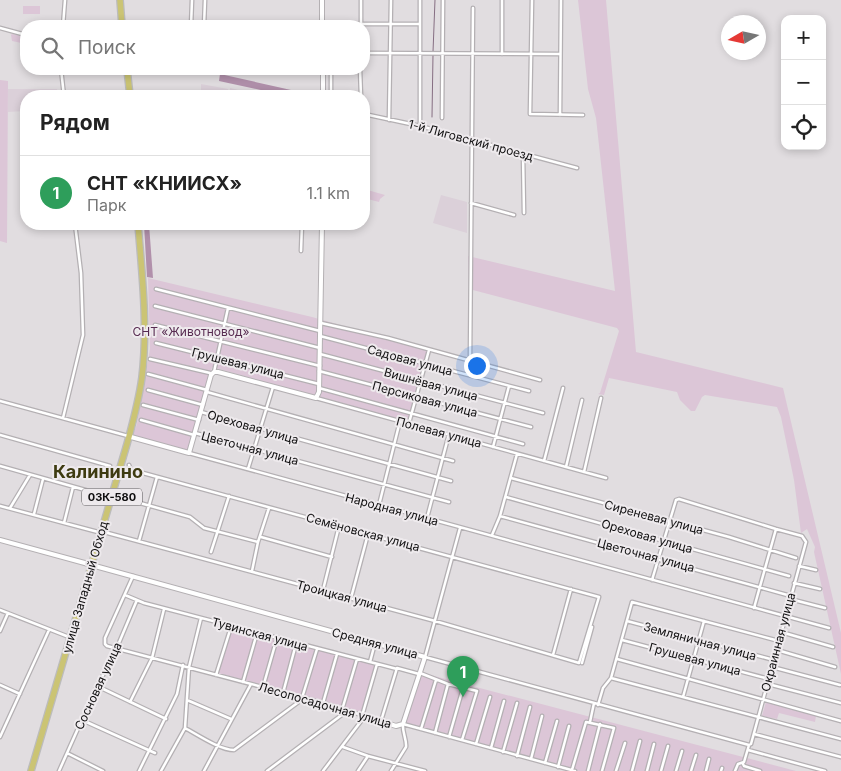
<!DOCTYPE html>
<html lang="ru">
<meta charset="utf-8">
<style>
body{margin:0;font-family:Inter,sans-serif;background:#f6f6f6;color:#222}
.controls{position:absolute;right:15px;top:15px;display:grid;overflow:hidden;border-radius:10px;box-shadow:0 2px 8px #0003}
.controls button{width:45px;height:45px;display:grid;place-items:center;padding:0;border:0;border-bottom:1px solid #e0e0e0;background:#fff;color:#222;font:25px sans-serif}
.compass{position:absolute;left:721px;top:15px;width:45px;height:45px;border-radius:50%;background:#fff;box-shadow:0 2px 8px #0003;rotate:261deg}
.you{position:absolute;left:476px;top:365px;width:18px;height:18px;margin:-12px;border:4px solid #fff;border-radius:50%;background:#1a73e8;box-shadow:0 0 0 8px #1a73e833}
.badge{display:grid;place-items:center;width:32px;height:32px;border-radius:50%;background:#66622f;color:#fff;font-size:16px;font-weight:700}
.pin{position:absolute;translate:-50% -41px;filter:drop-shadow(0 1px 2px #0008)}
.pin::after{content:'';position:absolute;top:26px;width:18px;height:15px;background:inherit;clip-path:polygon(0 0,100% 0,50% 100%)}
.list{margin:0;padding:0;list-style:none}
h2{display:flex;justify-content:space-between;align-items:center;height:65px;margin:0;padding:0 20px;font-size:21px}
h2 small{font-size:16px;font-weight:400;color:#767676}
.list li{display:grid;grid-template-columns:32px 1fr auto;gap:15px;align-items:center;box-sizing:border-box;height:75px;padding:0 20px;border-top:1px solid #e0e0e0}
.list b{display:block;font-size:19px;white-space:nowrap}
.list p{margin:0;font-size:16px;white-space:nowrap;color:#767676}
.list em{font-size:16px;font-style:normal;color:#767676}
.icon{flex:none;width:28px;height:28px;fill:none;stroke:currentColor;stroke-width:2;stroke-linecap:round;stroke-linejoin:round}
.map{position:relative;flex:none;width:841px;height:771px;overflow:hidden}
.search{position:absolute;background:#fff;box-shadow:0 2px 8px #0003;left:20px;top:20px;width:350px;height:55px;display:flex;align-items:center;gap:12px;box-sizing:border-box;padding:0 18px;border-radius:20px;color:#767676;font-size:19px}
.panel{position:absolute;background:#fff;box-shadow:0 2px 8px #0003;left:20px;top:90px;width:350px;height:140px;border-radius:20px}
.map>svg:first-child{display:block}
.built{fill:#dbd0d9}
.green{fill:#dcc6d7}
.forest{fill:#b190ab}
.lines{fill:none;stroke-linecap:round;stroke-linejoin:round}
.stream{stroke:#866e82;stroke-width:1}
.minor-casing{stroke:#b4b0b3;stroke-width:5}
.tertiary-casing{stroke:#b4b0b3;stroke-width:6}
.trunk-casing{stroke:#bcbcbc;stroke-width:8}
.minor{stroke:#fff;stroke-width:2.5}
.tertiary{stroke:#fff;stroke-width:4}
.trunk{stroke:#cbc474;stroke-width:5.5}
.labels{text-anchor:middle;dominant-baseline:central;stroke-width:4;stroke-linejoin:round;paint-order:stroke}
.shield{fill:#eeeaed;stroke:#535153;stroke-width:1}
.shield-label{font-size:11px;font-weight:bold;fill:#111011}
.street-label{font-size:12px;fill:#111011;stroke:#eeeaed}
.park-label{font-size:12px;fill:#572b51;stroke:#eeeaed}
.district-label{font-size:18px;font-weight:bold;fill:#3e3b11;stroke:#eeeaed}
</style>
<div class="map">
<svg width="841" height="771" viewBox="0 0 841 771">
<rect width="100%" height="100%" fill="#e1dde0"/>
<!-- built -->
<path class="built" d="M201,84l27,5v7h-27z
M230,88l34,8h-34z
M8,89h49l1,7h-32v15l-18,1z
M441,195l26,7v31l-34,-10z"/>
<!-- green -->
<path class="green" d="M578,0h28l30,352 147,36 58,245v41l-27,-122 1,-5 -8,-18 -6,4 -7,-53 -13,-63 -4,-10 -72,-12 -3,2 -7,14h-4l-11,-11 -3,-8 -68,-14 -5,17 -6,-1 2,-1 19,-62 -2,-3 -148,-39 -1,-33 147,35 -19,-173 -8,-29z
M23,6h17v8h-17z
M12,34l14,3v7l-14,-3 -1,-6z
M0,80l8,1 -1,162 -7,-2z
M364,189l21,6 -5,4 -1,3 -15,-4z
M148,278l164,39 116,33 -19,73 -197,-56 -5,23 -18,63 -3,-3 -47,-13h-7l5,-13 13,-75z
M233,625l145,39 -13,50 -147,-41z
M419,672l377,99h-217l-176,-48z
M766,702l50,14 -1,6 -36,-9 -2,6 -15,-3z"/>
<!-- forest -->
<path class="forest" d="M220,74l98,22h1h-31l-69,-15z
M144,224h5l4,54 -6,-1z"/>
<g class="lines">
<!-- stream -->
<path class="stream" d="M433,52l2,-52
M432,117l1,-62"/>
<!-- minor casing -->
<g class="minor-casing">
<path id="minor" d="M532,0l-2,114 53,1
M322,24h98
M63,26l2,-26
M191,26l1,-26
M204,26l1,-26
M361,26v-26
M0,28l26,7
M364,53l196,1
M502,54v-54
M61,69l3,27
M360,69l1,27
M331,96v-27
M364,114l56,12 157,42
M560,115l1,-115
M442,118l1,-118
M389,120l2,-120
M420,126v-126
M523,154l1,59
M471,203l43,12
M301,251l1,-27
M156,289l164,42
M155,306l165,42
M321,323l67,15 152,42
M155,325l165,41
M320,336l209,55
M156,343l163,41
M320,354l223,59
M150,359l60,14 1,2
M470,360l3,-352
M319,371l212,56
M214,372l14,-64
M148,374l59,16
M319,388l204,56
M148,390l55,15
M207,392l246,69
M316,398l290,80
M0,401l128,35
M143,405l56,15
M201,412l250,69
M63,418l20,-83 -2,-62 -6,-49
M141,420l53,15
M409,423l20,-73
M195,433l254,69
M0,435l110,31
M493,447l16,-61
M189,453l640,175
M544,461l19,-73
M0,466l103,29
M566,467l16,-67
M248,469l25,-82
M584,472l17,-74
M511,478l218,59 67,21
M506,497l283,79
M122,498l68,19 14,11 54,14
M379,505l21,-84
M0,506l98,26
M10,508l20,-33
M34,514l9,-35
M500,516l291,80
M427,518l22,-84
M64,523l9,-36
M460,528l-35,129 324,88
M104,532l331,89 144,42 20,-66 -456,-124 -12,-3 -2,-5
M492,535l8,-19 17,-62
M261,537l71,20
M139,541l18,-64
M211,552l18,-56
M799,566l17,4
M252,571l6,-29 11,-34
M133,576l-28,62v6l2,2 216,57 42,13 -42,55
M652,580l24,-80 3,-1 97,30 26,7 4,6 -55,202 -2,1 -5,17 -6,2 -3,7
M794,583l26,6
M323,590l16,-64
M125,595l19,8 253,66
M351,598l17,-64
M790,599l35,9
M754,608l22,-79
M0,610l69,27
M627,621l147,39
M0,631l8,-18
M781,632l52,15
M622,640l147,39
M777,650l58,17
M553,655l18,-66
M617,659l224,62
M370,662l5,-19
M582,663l10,-36
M772,667l68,18
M420,673l28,11 29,7 -15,49
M216,675l15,-48
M611,678l230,61
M243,682l14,-49
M768,684l73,19
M0,685l20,9
M97,686l69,33
M263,687l14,-49
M283,693l13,-49
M683,697l21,-76
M302,698l15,-49
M187,700l44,19
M130,702l22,-44 12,-49
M323,703l14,-49
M598,705l5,-17 8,-10 21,-76 147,39
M342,710l15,-51
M362,716l15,-52
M82,720l73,33
M381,721l16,-53 22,6
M590,722l4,-19
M185,728c13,7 35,22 49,22l70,-52
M421,729l15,-49
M435,733l13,-49
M754,734l87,23
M0,737l49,-107
M449,737l14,-49
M476,744l14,-47
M343,747l25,9 57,15
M491,748l13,-47
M748,750l77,21
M503,752l14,-49
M67,753l36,18
M517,756l13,-49
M531,759l11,-43
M545,763l12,-42
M743,764l1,2 16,5
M558,767l11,-41
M572,770l14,-48 28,6 -12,43
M59,771l38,-85 16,-29 24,-57
M139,771l38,-77 6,-29
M161,771l24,-43 4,-61 12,-49
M204,771l47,-87
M267,771l80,-60
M358,771l10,-15
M391,771l15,-24c1,-7 -4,-15 -3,-23l172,47
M588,771l12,-47
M616,771l9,-28
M632,771l8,-30
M647,771l7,-27
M661,771l7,-25
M676,771l6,-20
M691,771l5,-16
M706,771l3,-12
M721,771l1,-3"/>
</g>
<!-- tertiary casing -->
<g class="tertiary-casing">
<path id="tertiary" d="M322,26v-26
M323,69v27
M131,437l58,16 22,-78 3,-3h4l98,26 3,-6 3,-168
M0,540l92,25
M95,566l330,91 -22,67 -7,2 -31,-10"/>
</g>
<!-- trunk casing -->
<g class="trunk-casing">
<path id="trunk" d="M120,0l2,26
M127,69l3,27
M31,771l96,-327c6,-22 12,-44 15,-67 6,-51 0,-103 -4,-153"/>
</g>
<!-- minor -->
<use href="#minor" class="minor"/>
<!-- tertiary -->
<use href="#tertiary" class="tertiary"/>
<!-- trunk -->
<use href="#trunk" class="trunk"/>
</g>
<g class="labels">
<!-- shield labels -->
<rect class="shield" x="82" y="488.5" width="60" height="17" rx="4"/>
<g class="shield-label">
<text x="112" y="497">03К-580</text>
</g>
<!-- street labels -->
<g class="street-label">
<text transform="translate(471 140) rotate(15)">1-й Лиговский проезд</text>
<text transform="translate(410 360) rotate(15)">Садовая улица</text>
<text transform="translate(238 363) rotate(14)">Грушевая улица</text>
<text transform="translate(431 384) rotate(15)">Вишнёвая улица</text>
<text transform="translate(425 399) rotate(15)">Персиковая улица</text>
<text transform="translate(253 427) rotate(16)">Ореховая улица</text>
<text transform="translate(439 432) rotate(15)">Полевая улица</text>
<text transform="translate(250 448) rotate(15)">Цветочная улица</text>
<text transform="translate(392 509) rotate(15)">Народная улица</text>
<text transform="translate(654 517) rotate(15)">Сиреневая улица</text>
<text transform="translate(363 532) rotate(15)">Семёновская улица</text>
<text transform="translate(647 536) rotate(16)">Ореховая улица</text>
<text transform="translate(646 555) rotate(15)">Цветочная улица</text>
<text transform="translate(85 587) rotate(-74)">улица Западный Обход</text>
<text transform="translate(342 596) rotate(15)">Троицкая улица</text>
<text transform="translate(260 634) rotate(15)">Тувинская улица</text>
<text transform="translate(700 641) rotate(15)">Земляничная улица</text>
<text transform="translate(778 642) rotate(-75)">Окраинная улица</text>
<text transform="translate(375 643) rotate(15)">Средняя улица</text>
<text transform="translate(695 659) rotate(15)">Грушевая улица</text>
<text transform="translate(98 686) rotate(-65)">Сосновая улица</text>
<text transform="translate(325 705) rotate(16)">Лесопосадочная улица</text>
</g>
<!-- park labels -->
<g class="park-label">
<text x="191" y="331">СНТ «Животновод»</text>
</g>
<!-- district labels -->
<g class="district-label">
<text x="98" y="471">Калинино</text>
</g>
</g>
</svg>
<div class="controls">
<button>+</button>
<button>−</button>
<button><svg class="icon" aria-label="locate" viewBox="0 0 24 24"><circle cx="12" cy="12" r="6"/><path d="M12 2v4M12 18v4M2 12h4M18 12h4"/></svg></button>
</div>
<svg class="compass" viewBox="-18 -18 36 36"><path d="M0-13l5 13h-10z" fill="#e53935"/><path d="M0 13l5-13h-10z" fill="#767676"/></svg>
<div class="you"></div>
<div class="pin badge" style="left:463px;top:697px;background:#2e9e5b">1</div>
<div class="search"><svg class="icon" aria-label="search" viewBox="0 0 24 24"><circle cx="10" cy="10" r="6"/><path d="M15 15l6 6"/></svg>Поиск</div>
<section class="panel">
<h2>Рядом<small></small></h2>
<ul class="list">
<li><span class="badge" style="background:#2e9e5b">1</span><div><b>СНТ «КНИИСХ»</b><p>Парк</p></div><em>1.1 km</em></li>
</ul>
</section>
</div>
